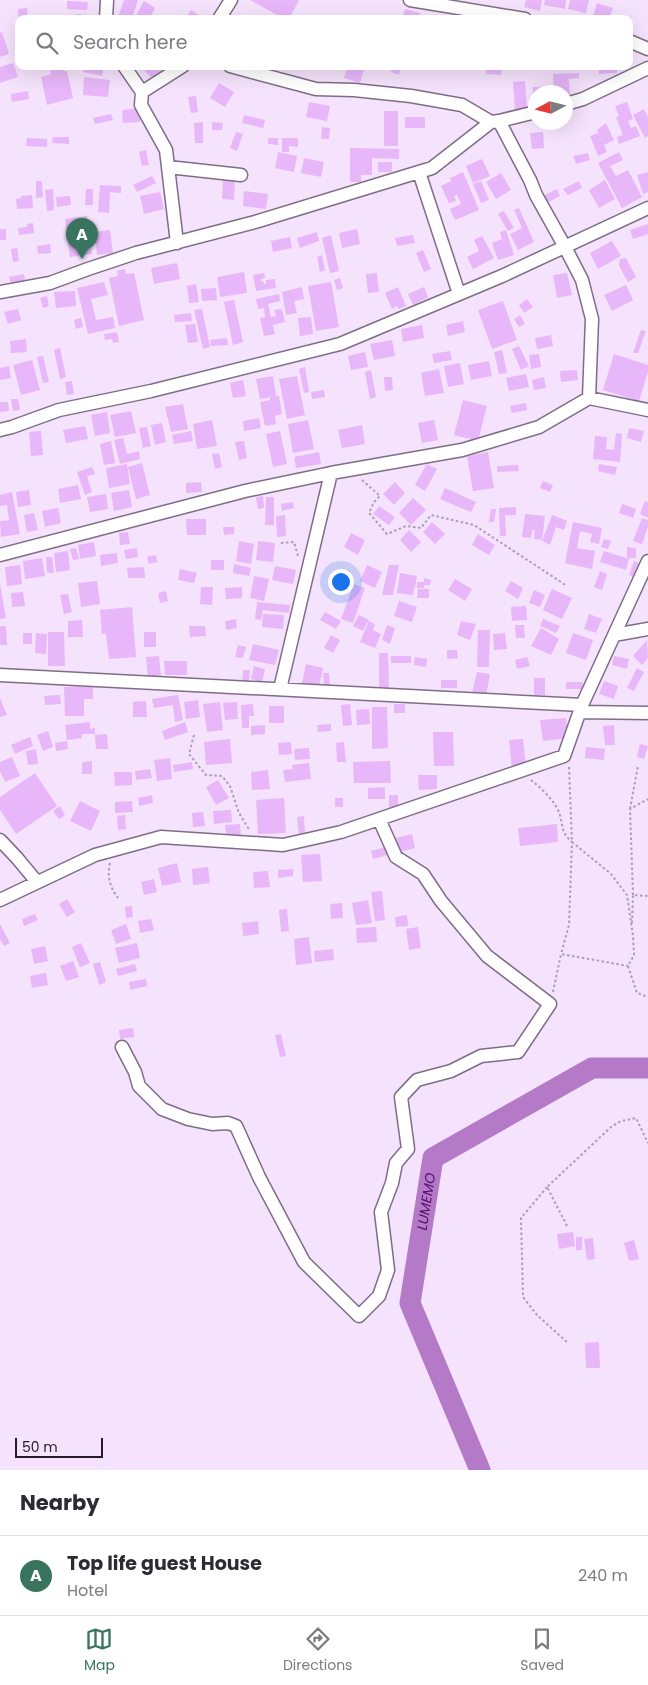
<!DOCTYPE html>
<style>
body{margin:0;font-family:Poppins,sans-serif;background:#f2f2f3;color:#2b2b33}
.compass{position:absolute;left:528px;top:85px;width:45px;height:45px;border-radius:50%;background:#fff;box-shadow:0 5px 20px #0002;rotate:263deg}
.scale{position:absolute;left:15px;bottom:12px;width:88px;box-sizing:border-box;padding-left:5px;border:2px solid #241d26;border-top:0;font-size:14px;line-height:18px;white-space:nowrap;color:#241d26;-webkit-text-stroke:4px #f5e2fc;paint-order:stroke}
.you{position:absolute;left:340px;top:581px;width:18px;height:18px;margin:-12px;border:4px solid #fff;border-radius:50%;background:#1a73e8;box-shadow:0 0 0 8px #1a73e833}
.badge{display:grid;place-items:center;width:32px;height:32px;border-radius:50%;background:#39755e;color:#fff;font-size:16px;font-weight:700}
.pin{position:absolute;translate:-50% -41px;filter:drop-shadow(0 1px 2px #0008)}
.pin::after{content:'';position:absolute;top:26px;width:18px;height:15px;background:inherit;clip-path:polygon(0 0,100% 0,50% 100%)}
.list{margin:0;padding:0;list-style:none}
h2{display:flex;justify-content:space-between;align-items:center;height:65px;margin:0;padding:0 20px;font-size:21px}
h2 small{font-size:16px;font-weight:400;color:#7c7c81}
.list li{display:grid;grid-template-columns:32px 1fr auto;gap:15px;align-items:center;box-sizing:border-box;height:80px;padding:0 20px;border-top:1px solid #e1e1e2}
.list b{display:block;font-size:19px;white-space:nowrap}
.list p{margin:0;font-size:16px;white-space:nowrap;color:#7c7c81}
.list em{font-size:16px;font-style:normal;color:#7c7c81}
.icon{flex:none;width:28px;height:28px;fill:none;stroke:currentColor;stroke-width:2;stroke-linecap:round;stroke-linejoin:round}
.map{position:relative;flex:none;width:648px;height:1470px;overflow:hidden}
.search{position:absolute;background:#fff;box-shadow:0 5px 20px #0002;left:15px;right:15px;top:15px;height:55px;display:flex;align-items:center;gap:12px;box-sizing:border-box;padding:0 18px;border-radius:10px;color:#7c7c81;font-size:19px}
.sheet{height:145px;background:#fff}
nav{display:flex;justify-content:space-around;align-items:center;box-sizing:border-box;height:70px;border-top:1px solid #e1e1e2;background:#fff;font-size:14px;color:#7c7c81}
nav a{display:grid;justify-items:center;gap:2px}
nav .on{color:#39755e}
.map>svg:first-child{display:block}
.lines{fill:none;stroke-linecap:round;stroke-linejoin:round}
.river{stroke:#b47ac8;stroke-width:21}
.building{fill:#e7b7f9}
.minor-casing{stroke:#7e6d85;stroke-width:15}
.path{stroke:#ac9eb2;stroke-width:2;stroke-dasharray:2.5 2.5;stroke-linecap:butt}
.minor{stroke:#fff;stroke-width:12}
.labels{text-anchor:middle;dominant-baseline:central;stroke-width:5;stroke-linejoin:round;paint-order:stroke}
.water-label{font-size:14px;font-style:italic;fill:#590c6f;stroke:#f5e2fc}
</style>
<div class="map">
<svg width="648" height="1470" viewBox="0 0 648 1470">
<rect width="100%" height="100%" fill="#f5e2fc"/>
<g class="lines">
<!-- river -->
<path class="river" id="s1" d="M480,1470l-70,-167 23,-145 159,-90h56"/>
</g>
<!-- building -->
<path class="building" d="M124,0h14l-6,19 -14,-2z
M250,0h49l-10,19h-5z
M526,0h16l-2,11 -16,-4z
M545,0h21l-1,9 -21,-4z
M570,0h19l-3,13 -18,-4z
M67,1l21,1 -1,8 -20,-1z
M144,1l11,7 -6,11h-15z
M597,3l16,5 -4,11 -16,-3z
M27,8l1,11h-9l-1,-10z
M405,9l15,4 -2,6 -8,-2v2h-8z
M191,10l14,9h-20z
M76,14l15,1v4h-16z
M2,32l7,22 -9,3v-24z
M13,63l5,14 -18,6v-16z
M85,66h19l-2,10 -19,-4z
M140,66h27l-13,14z
M348,66h17l-5,17 -16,-5z
M393,66h8l-2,9 -8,-3z
M486,66h16l-1,9 -15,-1z
M598,66h19v7l-18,1z
M64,68v3h3l6,27 -26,7 -6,-28 10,-3 -1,-3z
M579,73v5l-10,1 1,16 -4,1v-4h-12l-1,-18z
M84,77l26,3 -2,17 -25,-2z
M525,81l2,30 -12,1 -2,-30z
M219,83l15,9 -9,15 -15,-9z
M533,87h11v5h-8v11h-4z
M28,91l1,8 -17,3 -1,-8z
M196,96l2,16 -7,1 -3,-16z
M309,102l21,4 -3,15 -21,-4z
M627,102l6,17 -5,2 3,7 5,-2 4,10 -21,8 -2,-7 6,-2 -7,-18 3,-1 -4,-10z
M139,108l1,14 -17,1 -1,-13z
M644,109l4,8v19l-3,2 -12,-23z
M384,111h14v35h-14z
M111,114l2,6 -18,4 -2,-6z
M244,115l21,5 -2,8 -21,-5z
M405,117h20v11h-20z
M203,122v21h-8l-1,-20z
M212,122l11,1 -1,7h-10z
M606,123l8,17 -10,5 3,7 -9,4 -8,-20 8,-3 -1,-3z
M322,127l8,1 -1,11h-8z
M236,132l7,2 -6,17 -7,-3z
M543,132l1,16 -12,1 -2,-16z
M53,137h16v7l-17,-1z
M27,138l20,1v8l-21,-1z
M268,138h10v7l-10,-1z
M282,138h16v9l-9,-1v6h-7z
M350,148l49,1v10l-27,-1v17h-11v7h-11z
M146,150l3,15 -7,1 -3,-14z
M278,152l19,4 -3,16 -19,-4z
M619,152l4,8 -13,6 6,10 12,-6 14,27 -20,11 -24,-45z
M588,153l2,7 -14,4 -3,-8z
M304,158l20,4 -3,15 -20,-4z
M482,159l8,17 -17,7 -7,-17z
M378,162h14v10h-14z
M463,172l16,38 -24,10 -5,-11 11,-5 -4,-9 -3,1 2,5 -7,2 -8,-17 10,-5 -1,-3z
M648,172v20l-5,2 -6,-19z
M501,173l10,17 -15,9 -10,-17z
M152,176l4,7 -19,9 -4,-7z
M223,179l12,1 -1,20 -12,-1z
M605,180l10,19 -16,9 -10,-18z
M36,181h6l1,16 -7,1z
M481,181l8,19 -8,3 -8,-19z
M579,181l3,7 -14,7 -5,-6z
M100,185l21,1v7l-11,-1 -1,21 -11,-1z
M53,189l1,21 -7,1 -2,-21z
M86,189h7v16h-8z
M557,189l3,7 -15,8 -4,-7z
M244,191l24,3 -2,15 -23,-3z
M160,192l4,17 -20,5 -4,-18z
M32,195l1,13 -16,1 -1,-10 5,-1v-2z
M70,196l1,9 -14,2 -1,-10z
M519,208l15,34 -16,8 -8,-16 12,-6 -8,-18z
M504,211l10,17 -6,3 -10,-17z
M87,216l5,38 -22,3 -5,-38z
M33,223l1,10 -15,2 -1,-7 9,-1v-3z
M648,224v10l-15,5 -3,-9z
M0,229h6v11h-6z
M357,229l3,15 -18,4 -3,-15z
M110,230l3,23 -16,2 -3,-23z
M506,230l8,25 -16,5 -6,-17 10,-4 -2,-7z
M317,232l2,9 -19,7 -3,-10z
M331,235l8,36 -9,2 -8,-35z
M413,235l2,8 -18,3 -2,-8z
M482,236l12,22 -21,11 -6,-12 12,-6 -5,-11z
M290,237l2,11 -19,4 -2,-11z
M612,241l9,15 -23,13 -8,-16z
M50,244l1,9 -13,1 -1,-8z
M17,248l2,13 -6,1 -2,-13z
M423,250l8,19 -7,3 -8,-19z
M322,255l3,15 -5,2 -3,-15z
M626,258l10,19 -8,5 -9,-16 1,-7z
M177,263l3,16 -26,5 -3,-16z
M125,269l1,5 8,-1 10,47 -25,6 -10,-48 9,-2 -1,-5z
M244,272l3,21 -27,4 -3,-20z
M264,273l1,5 -4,1v2h2l1,3h2v-4l9,-1 1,9 -20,3 -3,-16z
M377,273l2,19 -11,1 -2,-19z
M567,273l5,22 -15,3 -4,-23z
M24,274l1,6 -14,3 -2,-6z
M340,278l3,10 -6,2 -3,-10z
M104,282l4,13 -17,4 5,21 17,-3 2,11 -27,6 -11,-46z
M331,282l8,45 -23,4 -8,-45z
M196,284l3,18 -10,1 -2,-17z
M626,285l7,15 -21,11 -8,-16z
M302,287l2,12 -10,2 3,12 -11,2 -4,-23z
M398,287l8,19 -7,3 -2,-3 -5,3 -7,-16z
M424,287l4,10 -15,8 -5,-11z
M216,288l1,12 -15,1 -1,-12z
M75,291l1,15 -20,2 -2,-16z
M279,294l1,7 -12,3 3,13 5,-1 -2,-6 8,-1 3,13 -12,3 2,9 -11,2 -4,-18 5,-1 -1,-9 -6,1 -2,-10z
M47,296l2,10 -6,2 -3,-10z
M527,299l6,8 -9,6 -5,-8z
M234,300l9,42 -10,3 -9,-43z
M503,301l14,39 -25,9 -14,-39z
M18,309l3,11 -13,4 -4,-12z
M202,309l8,38 -7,2 -9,-39z
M191,313l1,8 -17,1 -1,-7z
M520,315l5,9 -6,3 -5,-8z
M311,317l2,17 -13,2 -2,-18z
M81,318l2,9 -7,2 -2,-9z
M463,321l2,11 -17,4 -2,-11z
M195,324l3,18 -10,1 -3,-18z
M422,325l2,13 -21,4 -2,-13z
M641,330l5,1 -8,22h-5z
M117,332l2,10 -6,1 -1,-4 -7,1 -1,-6z
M551,335l2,11 -16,3 -2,-11z
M227,338l1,7 -17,1 -1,-6z
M26,339l1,13 -16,1 -1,-12z
M392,340l3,16 -21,4 -4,-16z
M519,346l10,20 -8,4 -9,-21z
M60,348l6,29 -6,2 -6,-29z
M502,350l5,23 -8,1 -5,-22z
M450,351l2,9 -18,3 -2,-9z
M365,352l3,15 -17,3 -3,-14z
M539,354l2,13 -10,2 -2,-14z
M614,354l34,11v7l-9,29 -36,-11z
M43,356l6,26 -6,1 -6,-26z
M32,360l8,30 -19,5 -8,-30z
M489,361l3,15 -21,4 -3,-15z
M460,363l4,21 -16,3 -4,-21z
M9,366l2,12 -11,2v-12z
M305,367l4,25 -5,1 -5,-24z
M439,369l5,24 -19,3 -4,-23z
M371,370l5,27 -6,2 -5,-27z
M577,370l1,10 -17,2 -1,-11z
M526,374l3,13 -20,4 -3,-13z
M273,376l3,20h3l3,18 -7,2 1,8 -11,2 -5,-24 10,-2v-3l-10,2 -4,-20z
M297,376l8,39 -18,4 -8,-40z
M384,377h8l1,13 -8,1z
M544,377l2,11 -12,2 -2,-10z
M243,380l3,16 -13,2 -3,-15z
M72,381l2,13 -7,1 -2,-13z
M324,390l1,7 -13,2 -1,-7z
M11,399h7l2,11 -7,1z
M463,400l24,6 -9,35 -24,-6z
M0,402h8l1,9 -9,1z
M526,403l1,7 -15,3 -2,-7z
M183,404l5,25 -17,3 -6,-25z
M131,411l5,22 -21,4 -5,-22z
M107,412l3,21 -15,3 -4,-21z
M259,418l2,10 -17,3 -1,-10z
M212,420l5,26 -20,3 -4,-25z
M308,420l6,29 -21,4 -5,-29z
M434,420l4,20 -16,3 -4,-20z
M162,423l4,19 -11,3 -4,-20z
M362,425l3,19 -23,4 -4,-18z
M85,426l3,13 -22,4 -3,-13z
M147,427l4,19 -8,2 -4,-20z
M629,428l15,3 -3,11 -14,-4z
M41,431l2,24 -12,1 -2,-24z
M191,431l2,10 -19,3 -2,-9z
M280,431l7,33 -14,3 -7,-33z
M616,433l6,1 -2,28 -27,-3 2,-23 12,1 -1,12 8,1z
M123,438l4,16 12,-3 1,8 -20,5 -6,-24z
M111,441l4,22 -11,2 -4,-21z
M244,441l3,17 -8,2 -4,-18z
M319,452l2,12 -25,4 -2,-11z
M488,452l6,36 -21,3 -6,-35z
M219,453l3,14 -7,2 -3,-15z
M142,463l8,32 -14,4 -8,-32z
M127,464l3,20 -21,4 -3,-20z
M427,464l10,5 -12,22 -10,-6z
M599,464l18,3 -2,8 -17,-4z
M518,465l1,6 -22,1v-6z
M92,467l3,7 -8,2 5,16 -7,3 -8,-23z
M543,481l10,4 -3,7 -10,-4z
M201,482l1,10 -16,1v-10z
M395,482l10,11 -11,12 -11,-11z
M78,485l3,14 -21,4 -2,-14z
M445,488l31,14 -5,10 -31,-13z
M29,490l2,15 -13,2 -2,-15z
M129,490l3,17 -18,4 -3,-18z
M12,492l8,42 -19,3 -1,-16 9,-1 -2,-15 -7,1v-11z
M106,494l2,15 -18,3 -3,-15z
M263,496l1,12 -6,1 -2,-12z
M266,497h8v28h-9z
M413,498l13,12 -15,15 -12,-12z
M645,501l3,1v16l-8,-4z
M293,502l1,6 -12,3 -1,-7z
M622,504l14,5 -3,9 -14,-5z
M379,506l16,11 -6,8 -16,-11z
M516,507v8h-11l1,21h-6l-1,-28z
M58,508l3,15 -16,4 -3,-16z
M491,509h5l-2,13h-5z
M34,513l4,17 -11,2 -3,-17z
M525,514l20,2 -3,24 -8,-1 1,-9h-3l-1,8 -9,-1z
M285,515l1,21 -9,1 -1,-21z
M552,515l15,6 -3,9 -8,-3 -6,18 -8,-4z
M642,518l6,2v7l-6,17 -9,-3z
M186,519h20v16h-19z
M432,522l13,12 -10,10 -12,-12z
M573,522l29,6 -3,16 -9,-2 2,-8 -12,-3 -3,17 18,3 -3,18 -27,-6z
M223,527h11v7l-10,1z
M409,530l12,12 -10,10 -11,-12z
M128,532l2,12 -10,1 -1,-12z
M351,533l14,7 -7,15 -14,-8z
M478,534l17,11 -6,10 -17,-10z
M604,539l7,2 -3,8 -7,-2z
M239,541l15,3 -3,20 -15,-3z
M258,541l17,2 -2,19 -17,-2z
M94,542l2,14 -16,3 -2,-14z
M627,547l9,1v10h-9z
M76,548l3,11 -6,1 -3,-11z
M137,548l1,9 -12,2 -2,-9z
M68,551l2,19 -14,2 -2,-19z
M604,551l25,8 -3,11 -26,-8z
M117,553l1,10 -17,3 -1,-11z
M156,555l1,7 -8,2 -2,-7z
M46,557h6l2,16h-7z
M42,558l3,18 -20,3 -2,-18z
M211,560h13v10h-13z
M634,561l7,3 -5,14 -7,-3z
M234,564l17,4 -2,8 -16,-3z
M20,565l2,19 -15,2 -2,-19z
M367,565l15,7 -7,16 -15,-7z
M389,565h10l-6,30h-11z
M275,566l21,4 -3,14 -21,-4z
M144,567l1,11h-17l-1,-10z
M180,569l17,4 -3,10 -16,-3z
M600,571l7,3 -5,16 -8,-3z
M400,573l17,3 -2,12h-3l2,1 -1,6 -16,-2z
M254,576l15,3 -5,22 -14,-3z
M424,578l7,2 -1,5h-6v3h-7v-6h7z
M455,579l17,10 -7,12 -17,-11z
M97,581l3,23 -19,3 -3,-24z
M511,581l12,7 -5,11 -13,-8z
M0,584l6,34 -6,1z
M354,584l11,4 -12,35 -12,-4z
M201,587h12l-1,18 -12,-1z
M242,587v11l-16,1 -1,-11z
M418,589h11v9h-12z
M552,589l20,9 -10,21 -19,-9z
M534,590l11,5 -5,12 -11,-4z
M166,591l2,10 -8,2 -2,-10z
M23,592l2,14 -13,1 -1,-14z
M68,594l4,18 -8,2 -4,-19z
M399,601l18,6 -5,15 -18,-6z
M257,602l33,3 -1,8 -26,-3v-2l-2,12 -6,-1z
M526,606l1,14 -15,1 -1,-14z
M132,607l4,50 -27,2 -3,-25h-4l-2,-24z
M325,612l16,9 -5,8 -16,-9z
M263,614l21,1 -1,14 -21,-2z
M589,614l13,5 -6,14 -12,-4z
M359,615l10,5 -6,11 -10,-5z
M236,619l1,9 -11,2 -1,-9z
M543,619l17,7 -4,7 -16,-7z
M82,620l1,17h-15v-16z
M369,621l6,3 -2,6 8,4 -6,14 -15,-6z
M461,621l15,3 -6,16 -13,-5z
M387,625l8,3 -5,16 -8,-4z
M515,625h9l1,13h-9z
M0,626h6l1,19h-7z
M189,626h16l1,10 -16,1z
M541,628l18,11 -8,16 -20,-9z
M478,630h12l-1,37h-12z
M48,632h16l1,34h-17z
M144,632h12v15h-12z
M23,633h9v11h-9z
M36,633l11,1 -1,20 -11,-1z
M505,633l2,16 -13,1 -1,-16z
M573,633l20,7 -7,20 -20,-7z
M331,635l9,5 -7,13 -9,-5z
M647,640l1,18 -6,7 -9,-9z
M253,644l26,6 -4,15 -26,-5z
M238,645l8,2 -3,11 -8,-1z
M447,650h10l1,8 -11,1z
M379,653h9l1,35h-10z
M159,656l2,20 -13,1 -2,-20z
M391,656h20v7h-20z
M614,656l15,3 -2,10 -15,-4z
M415,657l12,2 -1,8 -12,-2z
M527,657l3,9 -13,3 -2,-9z
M164,661h23v14h-22z
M306,664l17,4 -4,20 -17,-4z
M254,666l11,3 -3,13 -11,-3z
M637,668l7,4 -10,19 -7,-3z
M243,670h7l-1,13h-7z
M477,672l13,2 -4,22 -14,-3z
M323,673h6l1,13h-6z
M534,678h11v17h-11z
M441,680h16v8h-16z
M604,681l14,5 -4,13 -15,-5z
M566,682h17v7h-17z
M93,686v13h-9v17h-19l-1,-29z
M60,695l1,9 -16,1 -1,-9z
M178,695l5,25 -8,2 -2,-17 -19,3 -2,-9z
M0,698l7,17 -7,2z
M198,700l2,17 -14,2 -2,-17z
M146,701l1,16h-14v-15z
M220,702l3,28 -16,2 -4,-28z
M237,702l1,17 -13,1 -2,-17z
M253,704l1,12h-5v12h-7l-1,-23z
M350,704l2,21 -9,1 -2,-21z
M394,704h11v9h-11z
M269,706h15v17h-15z
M372,707h15l1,41 -16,1z
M369,709l1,15 -13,1 -1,-15z
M566,718l2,20 -25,3 -3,-21z
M90,722v7l5,-1v6h-13v4l-15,2 -2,-15z
M185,722l3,10 -23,8 -3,-9z
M331,724v7l-13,1 -1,-7z
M265,725v9l-14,1v-9z
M614,725l1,20h-10l-2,-19z
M48,731l5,16 -10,4 -6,-16z
M433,732h20l1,34h-20z
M107,734l1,15h-12l-1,-14z
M30,737l3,9 -18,8 -4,-9z
M230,739l2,24 -26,2 -2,-23z
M523,739l3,29 -14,2 -3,-30z
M67,741l1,8 -12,2 -1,-8z
M291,742l1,12 -13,1 -1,-12z
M344,742l2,20h-9l-1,-19z
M640,744l8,2 -4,13 -7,-2z
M586,747l19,2 -1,11 -19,-2z
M309,748l1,11 -15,1 -1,-11z
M36,749l2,15 -10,1 -2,-14z
M12,757l8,19 -15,6 -5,-11v-9z
M170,758l2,21 -15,2 -3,-21z
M92,761v13h-10v-12z
M390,761l1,22h-37l-1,-21z
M192,762l1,7 -19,3 -1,-7z
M309,763l2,16 -26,3 -2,-12 10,-1 -1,-4z
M150,769l2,9 -16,2 -1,-9z
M268,770l2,19 -18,1 -1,-18z
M114,772h18v13l-17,1z
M35,773l22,33 -41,28 -16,-24v-13z
M418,775h19v14l-18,1z
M218,780l11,18 -13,7 -10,-18z
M385,787v12h-17v-11z
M152,795l1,8 -14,3 -1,-8z
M389,795h9v14h-9z
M284,798l2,35 -28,1 -2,-34z
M335,798h8v9h-8z
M80,801l20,10 -9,20 -21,-10z
M132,801l1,11 -18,1v-11z
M60,806l5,9 -6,4 -6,-8z
M231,810l1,12 -18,2 -1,-13z
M203,812l2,14 -12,1 -1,-14z
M125,815l1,14 -8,1 -1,-14z
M304,816l1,20 -6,1 -2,-20z
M240,824l1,15 -14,1 -2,-15z
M557,824l1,18 -38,4 -2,-18z
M412,834l3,14 -16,4 -3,-14z
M389,846l2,8 -18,5 -2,-8z
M320,854l2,27 -19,1 -2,-27z
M177,863l4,19 -19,4 -4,-18z
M208,867l2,16 -17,2 -1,-16z
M293,869v7l-15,2v-8z
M268,871l2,16 -16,1 -1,-16z
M154,879l3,13 -13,3 -3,-13z
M382,891l3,29 -10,1 -4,-29z
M67,899l8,13 -8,5 -8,-13z
M368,900l4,23 -16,2 -4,-22z
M342,903l1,15 -12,1 -1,-15z
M132,906l1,11 -7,1 -1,-11z
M287,909l2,22 -8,1 -2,-22z
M35,914l3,6 -14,6 -2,-7z
M407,915l1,11 -12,1 -1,-10z
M151,919l3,11 -14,3 -2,-12z
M258,921l1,13 -16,2 -1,-13z
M0,924l10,19 -6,3 -4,-7z
M126,924l5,15 -15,5 -5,-14z
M376,927l1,15 -20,1 -1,-15z
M418,927l3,21 -12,2 -3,-21z
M309,937l3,26 -16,2 -2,-26z
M81,943l9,20 -10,4 -8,-20z
M137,943l3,15 -21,5 -4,-15z
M45,946l3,15 -14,3 -3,-15z
M333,949l1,11 -19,2 -1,-11z
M73,961l6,16 -13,4 -6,-15z
M100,962l6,20 -7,3 -6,-21z
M135,964l2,7 -19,5 -2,-7z
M46,973l2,12 -16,3 -2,-12z
M146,979l1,7 -17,4 -1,-8z
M133,1028l1,9 -14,2 -1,-9z
M281,1034l5,22 -6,1 -5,-22z
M573,1232l2,14 -16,3 -2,-15z
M576,1237h6v13h-6z
M593,1238l2,21 -8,1 -3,-21z
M634,1240l5,19 -10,2 -5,-18z
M599,1342l1,26h-14l-1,-25z"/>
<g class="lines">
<!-- minor casing -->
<g class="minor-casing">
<path id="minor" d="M410,0l115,19
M106,19l1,-19
M219,19l12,-19
M629,41l19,8
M124,66l18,26 41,-26
M230,66l86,23 38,1 57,6 51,9 29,17 8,-1 31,59 6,15 29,52 17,33 10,39 -3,79
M142,92l-1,13 25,45 11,93
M566,104l17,-5 65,-31
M499,121l37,-9
M168,167l73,8
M419,172l40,122
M0,292l50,-9 38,-14 48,-16 119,-31 177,-54 59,-46
M0,430l12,-3 47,-17 92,-19 189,-47 162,-68 146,-68
M0,555l245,-64 86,-18 131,-23 77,-23 50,-29 59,12
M614,635l34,-6
M0,675l582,30
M280,689l51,-216
M581,712l67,1
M0,840l17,18 20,24
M0,900l95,-45 66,-18 122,8 58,-13 223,-76 18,-51 66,-144
M122,1047l13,25 4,14 23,23 26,10 24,5 16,-1 8,3 23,51 45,85 55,54 20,-20 9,-26 -7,-58 11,-29 4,-20 12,-14 -7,-52 16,-17 34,-9 30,-15 37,-4 32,-48 -63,-48 -46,-55 -18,-27 -27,-17 -17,-38"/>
</g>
<!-- path -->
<path class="path" d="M362,480l18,16 -6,6 -5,11 18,21 19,-8 15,2 10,-13 43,10 93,61
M281,543l13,-1 4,14
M194,735l-5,19 17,21 16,1 8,10 9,27 11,18
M569,767l3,75 39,32 16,21 6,41 1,19 -6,11 9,27 11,4
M531,780c10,8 21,18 27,30 6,13 1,21 14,32l-3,83 -8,29
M630,809l8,-43
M110,863c-3,13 0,25 8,35
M633,895l-3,-86 18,-10
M632,923l1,-28 15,1
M553,992l8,-38 67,12
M547,1187l-26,31 2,79 14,18 31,28
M567,1226l-20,-39 64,-60 10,-6 15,-3 12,25"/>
<!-- minor -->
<use href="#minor" class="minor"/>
</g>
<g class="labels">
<!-- water labels -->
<g class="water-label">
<text stroke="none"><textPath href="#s1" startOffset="284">LUMEMO</textPath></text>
</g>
</g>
</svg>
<svg class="compass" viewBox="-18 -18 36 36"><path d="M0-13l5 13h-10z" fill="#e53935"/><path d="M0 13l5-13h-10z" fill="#7c7c81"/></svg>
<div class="scale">50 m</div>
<div class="you"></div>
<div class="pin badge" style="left:82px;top:259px">A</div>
<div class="search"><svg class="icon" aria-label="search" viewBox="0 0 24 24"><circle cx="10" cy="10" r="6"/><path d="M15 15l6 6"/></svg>Search here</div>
</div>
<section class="sheet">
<h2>Nearby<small></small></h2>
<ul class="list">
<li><span class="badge">A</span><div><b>Top life guest House</b><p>Hotel</p></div><em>240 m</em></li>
</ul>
</section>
<nav>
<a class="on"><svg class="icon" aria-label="map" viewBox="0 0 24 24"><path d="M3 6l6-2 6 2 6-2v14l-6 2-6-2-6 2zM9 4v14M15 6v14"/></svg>Map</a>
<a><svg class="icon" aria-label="directions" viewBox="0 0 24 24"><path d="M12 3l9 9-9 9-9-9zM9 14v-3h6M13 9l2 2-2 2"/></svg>Directions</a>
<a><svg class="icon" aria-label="saved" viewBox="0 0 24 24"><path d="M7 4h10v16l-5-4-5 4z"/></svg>Saved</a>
</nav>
